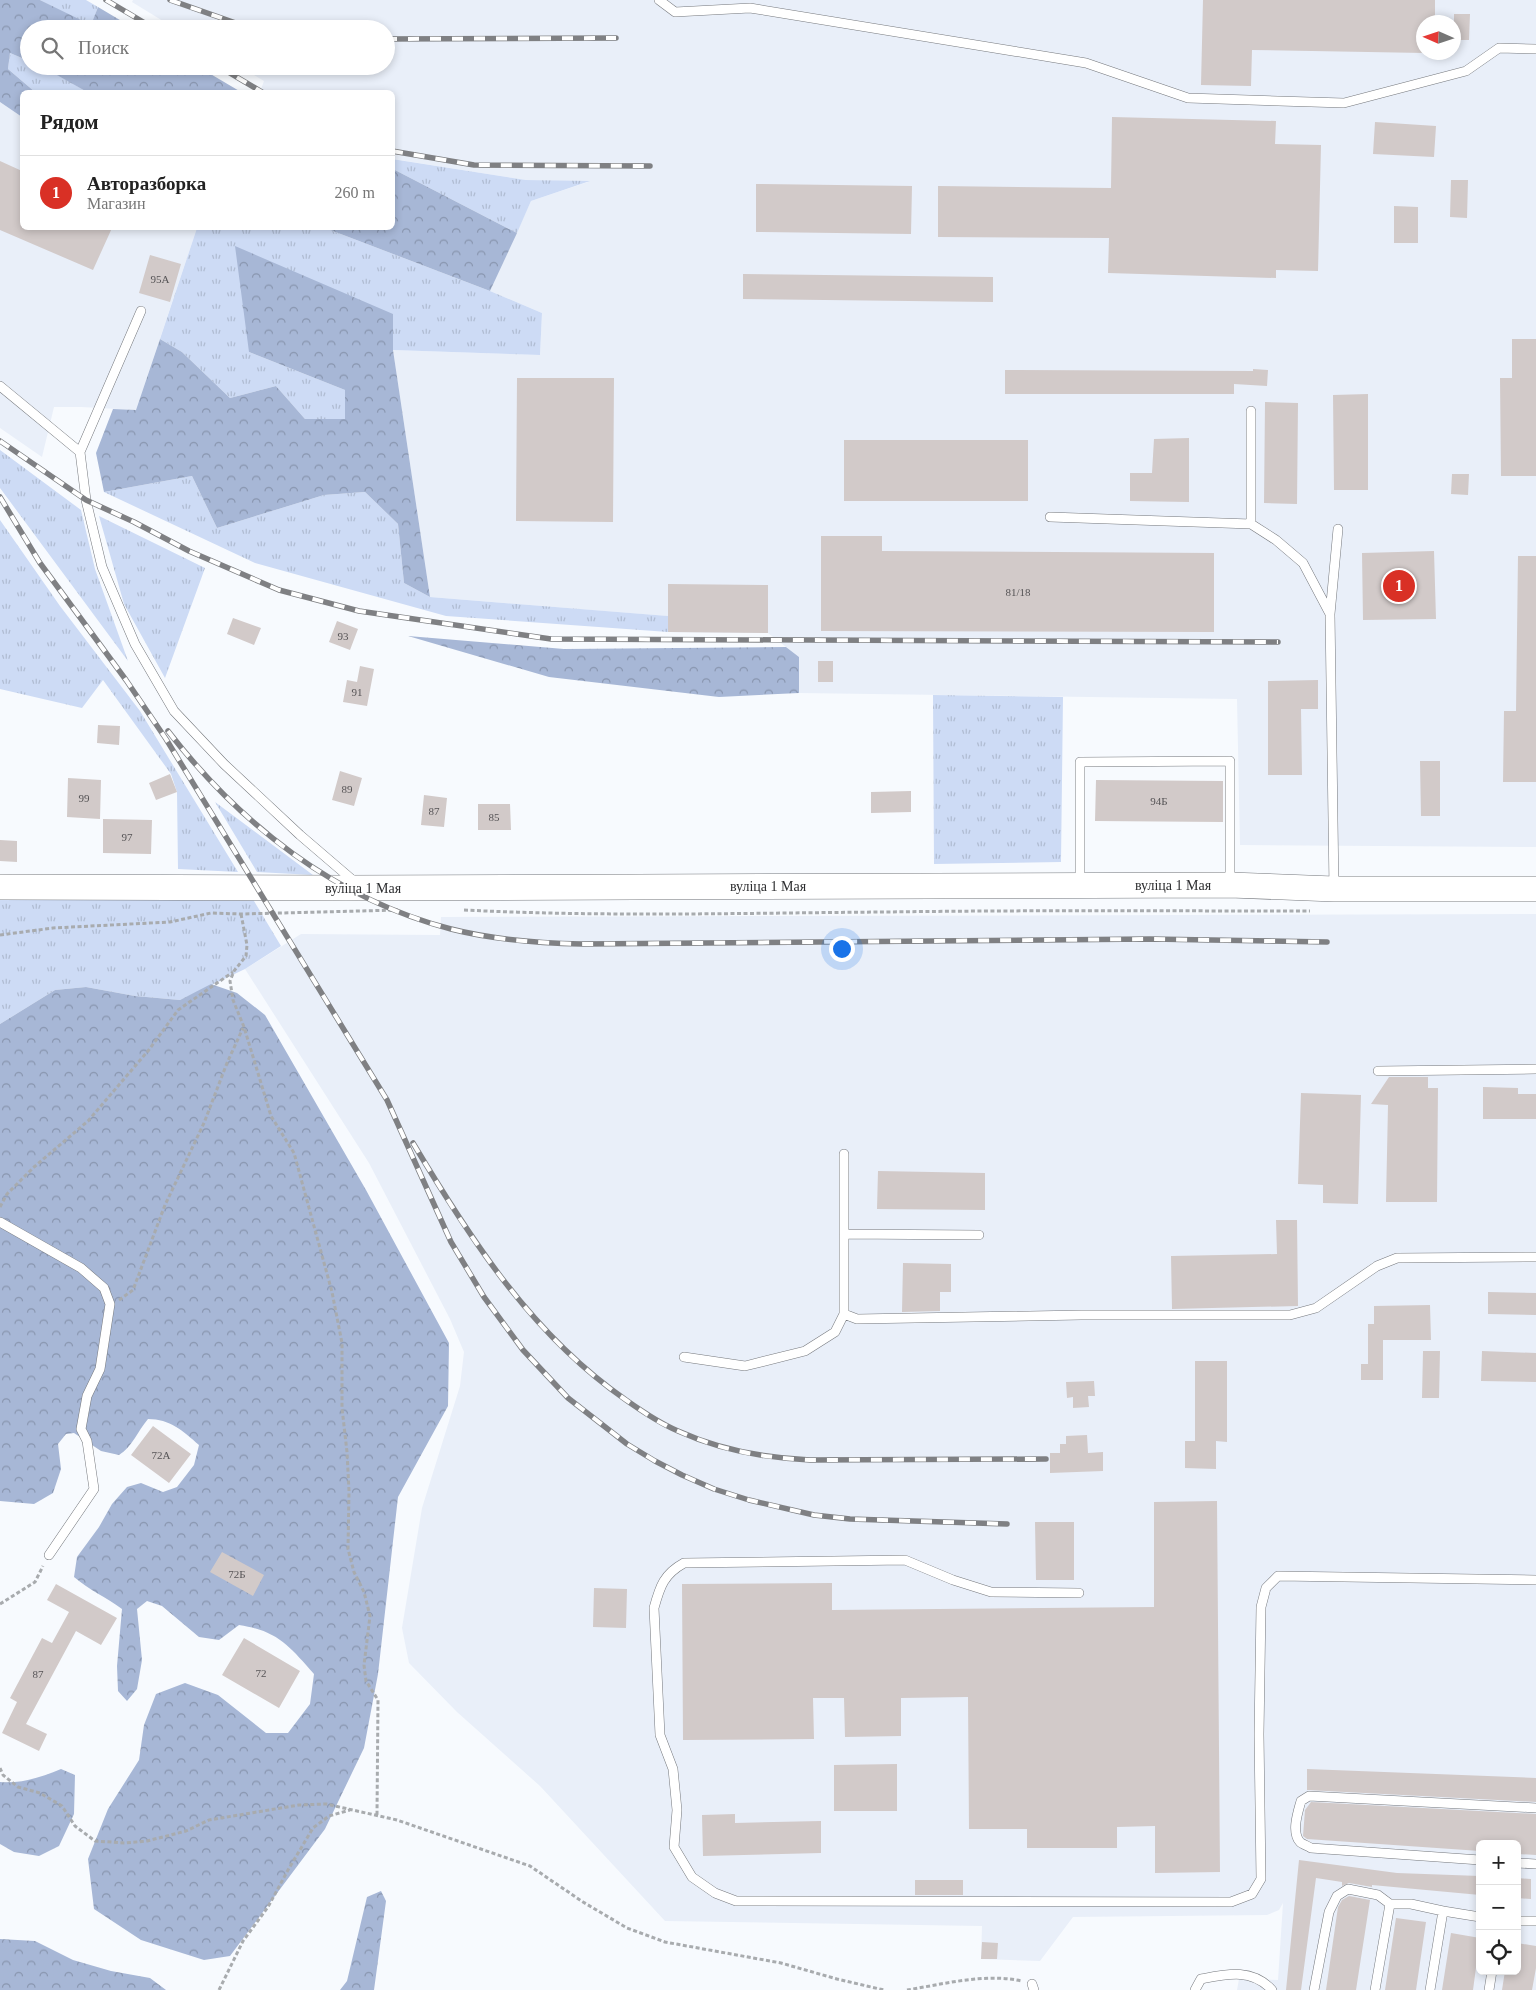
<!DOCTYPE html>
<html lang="ru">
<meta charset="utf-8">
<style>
body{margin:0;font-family:Georgia,serif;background:#f2f2f2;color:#222}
.controls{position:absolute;right:15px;bottom:15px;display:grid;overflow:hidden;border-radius:8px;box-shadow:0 2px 8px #0003}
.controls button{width:45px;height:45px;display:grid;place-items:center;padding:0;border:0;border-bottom:1px solid #e0e0e0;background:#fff;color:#222;font:25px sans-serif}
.compass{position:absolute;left:1416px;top:15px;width:45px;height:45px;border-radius:50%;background:#fff;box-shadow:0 2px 8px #0003;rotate:273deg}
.you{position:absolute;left:841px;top:948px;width:18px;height:18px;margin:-12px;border:4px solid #fff;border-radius:50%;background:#1a73e8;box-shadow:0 0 0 8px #1a73e833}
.badge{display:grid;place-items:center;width:32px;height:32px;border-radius:50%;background:#d93025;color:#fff;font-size:16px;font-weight:700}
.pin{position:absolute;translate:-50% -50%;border:2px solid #fff;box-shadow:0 1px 5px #0006}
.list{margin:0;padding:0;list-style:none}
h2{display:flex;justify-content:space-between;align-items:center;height:65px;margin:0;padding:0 20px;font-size:21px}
h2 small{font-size:16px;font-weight:400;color:#767676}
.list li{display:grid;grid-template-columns:32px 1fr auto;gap:15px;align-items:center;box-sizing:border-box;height:75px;padding:0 20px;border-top:1px solid #e0e0e0}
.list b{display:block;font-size:19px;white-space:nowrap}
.list p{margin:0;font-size:16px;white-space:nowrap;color:#767676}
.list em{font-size:16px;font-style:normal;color:#767676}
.icon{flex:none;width:28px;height:28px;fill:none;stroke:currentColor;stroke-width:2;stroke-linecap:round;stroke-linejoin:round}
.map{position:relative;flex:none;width:1536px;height:1990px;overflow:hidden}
.search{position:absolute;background:#fff;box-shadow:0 2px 8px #0003;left:20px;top:20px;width:375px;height:55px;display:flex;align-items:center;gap:12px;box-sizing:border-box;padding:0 18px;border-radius:28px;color:#767676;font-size:19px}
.panel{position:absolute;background:#fff;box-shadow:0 2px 8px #0003;left:20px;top:90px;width:375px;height:140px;border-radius:8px}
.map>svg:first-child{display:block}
.built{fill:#e9eff9;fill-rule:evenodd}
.grass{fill:url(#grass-tufts)}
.forest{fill:url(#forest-crowns)}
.building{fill:#d2cac9}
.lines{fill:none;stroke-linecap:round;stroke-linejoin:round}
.lane-casing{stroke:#75787d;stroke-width:10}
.secondary-casing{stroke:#75787d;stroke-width:26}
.path{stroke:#a8abae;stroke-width:3;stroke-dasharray:4 2.5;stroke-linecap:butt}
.lane{stroke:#fff;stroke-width:9}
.secondary{stroke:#fff;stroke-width:25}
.rail-casing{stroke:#7f8083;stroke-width:5.5}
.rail{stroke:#fff;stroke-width:4;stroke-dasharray:11;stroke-linecap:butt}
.labels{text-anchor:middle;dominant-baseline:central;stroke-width:4;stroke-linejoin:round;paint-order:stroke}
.number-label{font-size:11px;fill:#565456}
.street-label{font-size:14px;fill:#2c2d2f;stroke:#fff}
</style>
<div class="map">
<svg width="1536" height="1990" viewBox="0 0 1536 1990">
<defs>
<pattern id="grass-tufts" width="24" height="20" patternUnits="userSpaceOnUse" patternTransform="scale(1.25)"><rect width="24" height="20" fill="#cddbf5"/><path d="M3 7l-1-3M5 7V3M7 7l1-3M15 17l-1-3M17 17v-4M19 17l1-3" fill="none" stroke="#b0bcd2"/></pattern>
<pattern id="forest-crowns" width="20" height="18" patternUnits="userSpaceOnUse" patternTransform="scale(1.25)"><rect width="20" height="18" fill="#a7b7d6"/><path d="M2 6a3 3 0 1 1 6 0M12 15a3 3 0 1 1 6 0" fill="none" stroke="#8895ae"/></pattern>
</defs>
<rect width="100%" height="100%" fill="#f7fafe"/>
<!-- built -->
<path class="built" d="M133,0h1403v847l-296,-2 -3,-146 -438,-6v-36l-31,-24 -100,-1 -1,-16 -237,-19 -37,-247 147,5 2,-42 -52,-22 41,-90 57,-19 -62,-2 -133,-21 -1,-67h-132l4,-11 -25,-15h147v-37h-210l-44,-27zM1424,22h30v30h-30z
M0,102l22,15v111h175l-61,182 -55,-3h-27l-12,50 -42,-29z
M1536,914v1076h-299l2,-11 39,1 5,-77 -4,7 -12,5 -194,2 -33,44 -59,-2 1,-33 -317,-5 -125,-135 -83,-74 -48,-49 -7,-35 20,-120 38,-122 4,-34 -14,-33 -81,-156 -124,-194 56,-35 139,1 1,-18zM1480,1844h37v127h-37z"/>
<!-- grass -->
<path class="grass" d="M40,0h46l12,7 -7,19z
M10,53l19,8v5l17,2 41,24h-52l-27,-23z
M392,159l134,21 64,1 -59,20 -14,32 -124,-64z
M197,228h128l165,63 52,22 -2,42 -147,-5v-36l-144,38 96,38 1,29h-41l-29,-33 -46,12 -48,-46 -22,-13z
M0,450l81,60 14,59 33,92 -128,-173z
M192,476l25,52 107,-33 41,-3 33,32 6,59 26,14 238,19v16l-222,-16 -191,-53 -151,-71z
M99,516l106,52 -40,110 -41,-74z
M0,520l60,86 80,105 98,161 -60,-3 -1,-77 -6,-18 -68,-94 -21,28 -82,-19z
M933,695l130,2 -2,165 -127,2z
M215,802l98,73 -56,-3z
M251,896l30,50 -36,23 -65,31 -45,-4 -49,-9 -31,3 -55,34v-125z"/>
<!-- forest -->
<path class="forest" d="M0,0h40l51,25 7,-18 37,22h-106v32l-19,-8 -2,16 27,23h-13v25l-22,-15z
M41,66h156l44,26h-154z
M393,169l124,64 -27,58 -165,-63h67z
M235,246l158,68v36l37,247 -26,-14 -6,-59 -33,-32 -41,3 -107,33 -25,-52 -88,16 -8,-39 17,-44 23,1 24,-71 22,13 48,46 46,-12 29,33h40v-29l-96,-38z
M408,636l156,13 222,-2 13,10v36l-80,4 -170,-20z
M211,984l26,9 28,22 101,175 83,153 -1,63 -50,91 -20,177 -14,74 -39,81 -95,127 -26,4 -63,-20 -47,-31 -6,-50 20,-50 31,-49 5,-35 12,-31 29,-11 33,12 48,38h22l22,-29 4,-30c-25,-28 -36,-43 -75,-49l-20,15 -20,-3 -37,-31 -15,-5 -10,8 5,51 -5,29 -10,12 -9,-10 -1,-25 5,-57c-16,-12 -33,-19 -48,-32l3,-20 22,-30 13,-23 15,-17 14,-4 22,9 14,-5 17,-22 5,-20c-16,-14 -29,-26 -51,-26 -11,13 -15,27 -29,36l-18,-4 -27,-18 -8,1 -8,10 3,25 -8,24 -19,11 -34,-3v-477l55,-34 31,-3 49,9 45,4z
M61,1769l14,6 -1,39 -15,32 -20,10 -25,-4 -14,-8v-62c21,2 42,-5 61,-13z
M381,1891l5,10 -12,89h-34l7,-9 20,-84z
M0,1939l35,2 38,19 38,11 39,7 16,12h-166z"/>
<!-- building -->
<path class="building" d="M1203,0h232v22h-11v31l-172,-3 -1,36 -50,-1z
M1454,14h16l-1,26h-15z
M1112,117l164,4 -1,23 46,1 -3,126 -42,-1v8l-168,-5 1,-35 -171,-1v-51l173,2z
M1375,122l61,4 -2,31 -61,-3z
M0,161l22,10v57h90l-19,42 -93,-40z
M1451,180h17l-1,38 -17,-1z
M756,184l156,2 -1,48 -155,-2z
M1394,206l24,1v36h-24z
M150,255l31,9 -11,38 -31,-9z
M743,274l250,3v25l-250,-3z
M1512,339h24v137h-35l-1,-98h12z
M1253,369l15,1 -1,16 -33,-2v10h-229v-24l248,1z
M517,378h97l-1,144 -97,-1z
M1368,394v96h-34l-1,-95z
M1265,402l33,1 -1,101 -33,-1z
M1189,438v64l-59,-1v-28h22l2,-34z
M844,440h184v61h-184z
M1452,474h17l-1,21 -17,-1z
M821,536h61v15l332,2v79l-393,-1z
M1434,551l2,68 -73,1 -1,-67z
M1518,556h18v226h-33l1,-71h12z
M668,584l100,1v48l-100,-1z
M233,618l28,10 -7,17 -27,-11z
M337,621l21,8 -8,21 -21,-8z
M818,661h15v21h-15z
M360,666l14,3 -7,37 -24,-4 4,-22 10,2z
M1318,680v29h-17l1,66h-34v-94z
M98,725l22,1 -1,19 -22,-2z
M1420,761h20v55h-19z
M340,771l22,7 -8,28 -22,-6z
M170,774l7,18 -21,8 -7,-17z
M68,778l33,2 -1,39 -33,-2z
M1096,780l127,1v41l-128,-1z
M911,791v21l-40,1v-21z
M424,795l23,3 -3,29 -23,-2z
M478,804h32l1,26h-33z
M103,819l49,1 -1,34 -48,-1z
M0,840l17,1v21l-17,-1z
M1389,1077h39v11h10l-1,114h-51l2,-97 -17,-1z
M1483,1087l35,1v6h18v25h-53z
M1301,1093l60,2 -3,109 -35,-1v-18l-25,-1z
M878,1171l107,2v37l-108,-1z
M1276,1220h21l1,86 -126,3 -1,-53 106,-2z
M903,1263l48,1v28h-11v19l-38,1z
M1488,1292l48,1v22l-48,-1z
M1430,1305l1,35h-48v40h-22v-16h7v-40h6v-18z
M1423,1351h17l-1,47h-17z
M1482,1351l54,2v29l-55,-1z
M1195,1361h32v81l-11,-1v28l-31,-1v-27h10z
M1094,1381l1,15h-7l1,11 -16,1v-11l-6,1 -1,-16z
M153,1426l38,28 -22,29 -38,-28z
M1087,1435l1,18 15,-1v19l-53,2v-20h10v-9h6v-8z
M1217,1501l3,371 -65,1v-47l-38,1v21h-90v-19h-58l-1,-132 -67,1v38l-56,1 -1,-39h-31l1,41 -131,1 -1,-156 150,-1v27l322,-3v-105z
M1035,1522h39v58h-38z
M222,1552l42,23 -11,21 -43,-24z
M56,1584l61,34 -16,27 -25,-14 -50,93 21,10 -8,17 -37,-18 15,-31 -7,-4 32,-60 10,5 17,-31 -22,-12z
M594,1588l33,1 -1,39 -33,-1z
M244,1638l56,33 -21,37 -57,-33z
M897,1764v47h-63v-46z
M1307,1769l229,9v24l-229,-12z
M1311,1802l225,12v41l-19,-1v-10h-37v7l-173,-12 -4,-3 2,-26z
M735,1814v9l86,-2v32l-118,3 -1,-41z
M1299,1860l98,13 83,3v19l-108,-10v2l-23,-4 -7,3v-4l-26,-4 -15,112h-15z
M1517,1878l14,1v20l-14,-1z
M915,1880h48v15h-48z
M1349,1896l21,4 -14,90h-30l12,-83 4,-7z
M1396,1918l30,4 -10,68h-31z
M1451,1933l29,5 -7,52h-31z
M982,1942l16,1 -1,16h-16z
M1517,1943l19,3v22l-4,22h-30l3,-19h12z"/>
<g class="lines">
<!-- lane casing -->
<g class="lane-casing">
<path id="lane" d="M659,0l16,12 75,-4 336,55 102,35 156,5 122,-32 33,-23 37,1
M141,311l-61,141 6,48 16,67 33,77 39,67 50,53 76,71 56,48
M0,386l80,66
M1251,411v113
M1050,517l201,7 25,16 27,23 27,51 4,275
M1330,614l8,-85
M1080,885v-123l150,-1v123
M1378,1071l158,-2
M844,1154v160l13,5 224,-4h209l26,-7 61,-42 20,-8 139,-1
M0,1222l81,46 23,20 6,16 -10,65 -13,27 -6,33 6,12 7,48 -45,66
M844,1234l135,1
M684,1357l61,9 60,-15 30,-19 9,-18
M1079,1593l-88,-1 -38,-12 -48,-20 -221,3c-20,11 -24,23 -30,45l6,127 13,34 4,41 -3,37 18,30 23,16 21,8 495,1 21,-8 9,-15 -2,-145 2,-127 5,-19 12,-12 258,4
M1480,1860l-169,-12c-3,-2 -9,-4 -11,-6 -9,-10 -2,-30 1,-41l8,-5 227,12
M1517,1863l19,1
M1390,1904h21l32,7 -13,79
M1443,1911l37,6
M1517,1921h19
M1032,1984l2,6
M1195,1990l6,-11c26,-5 51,-11 71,11
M1314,1990l15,-78 8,-16 11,-7 30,6 12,9 -15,86
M1489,1990l3,-19"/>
</g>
<!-- secondary casing -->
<g class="secondary-casing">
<path id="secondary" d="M0,887l346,1 884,-3 104,4h202"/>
</g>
<!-- path -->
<path class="path" d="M464,910c140,7 281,3 421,2 142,-2 284,-1 425,-1
M241,914l6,31 -1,11 -12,15 -4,10 3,19 11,27 27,89 23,37 38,139 10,51v65l5,44 2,39 -1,58 6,23 10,20 6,24 -6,49 2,16 12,19 -1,115
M0,935l53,-7 117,-6 41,-9 30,1 157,-4
M0,1207l7,-13 27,-27 54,-46 60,-70 30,-41 55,-38
M119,1300l14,-10 32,-85 39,-82 23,-60 16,-35
M0,1604l35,-22 8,-16
M0,1768l3,7 15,12 22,6 22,13 13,20 20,15 30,2 22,-2 39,-10 23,-11 90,-15 27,-1 71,16 133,46 53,36 44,26 38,14 116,21 56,16 47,11
M219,1990l24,-49 25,-34 20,-37 25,-42 16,-12 21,-6
M907,1990c37,-6 78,-17 115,-9"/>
<!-- lane -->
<use href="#lane" class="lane"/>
<!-- secondary -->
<use href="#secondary" class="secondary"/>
<!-- rail casing -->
<g class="rail-casing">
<path id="rail" d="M106,0l49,29
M170,0l80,28 11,1
M386,39l230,-1
M218,66l44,26
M392,151l82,14 176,1
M0,441l86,59 48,22 55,29 90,39 80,21 192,28 727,3
M0,497l40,66 86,117 40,59 221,361 64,142 33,55 39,53 45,48 59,46 28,17 27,14 32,14 35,11 65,15 36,4 157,5
M168,731c72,93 167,168 283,198 43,11 87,14 131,15l568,-5 177,3
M413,1143c58,97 119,192 213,257 17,12 33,23 52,31 42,19 86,27 132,29l236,-1"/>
</g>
<!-- rail -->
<use href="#rail" class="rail"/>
</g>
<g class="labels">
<!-- number labels -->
<g class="number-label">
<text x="160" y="279">95А</text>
<text x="1018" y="592">81/18</text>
<text x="343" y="636">93</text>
<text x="357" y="692">91</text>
<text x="347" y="789">89</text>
<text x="84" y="798">99</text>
<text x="1159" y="801">94Б</text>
<text x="434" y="811">87</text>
<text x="494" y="817">85</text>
<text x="127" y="837">97</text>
<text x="161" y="1455">72А</text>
<text x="237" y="1574">72Б</text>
<text x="261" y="1673">72</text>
<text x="38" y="1674">87</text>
</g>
<!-- street labels -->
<g class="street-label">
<text x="1173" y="885">вуліца 1 Мая</text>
<text x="768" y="886">вуліца 1 Мая</text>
<text x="363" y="888">вуліца 1 Мая</text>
</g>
</g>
</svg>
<div class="controls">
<button>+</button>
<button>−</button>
<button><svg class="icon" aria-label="locate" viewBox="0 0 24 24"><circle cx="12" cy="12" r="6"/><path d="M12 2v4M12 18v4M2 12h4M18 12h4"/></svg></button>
</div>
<svg class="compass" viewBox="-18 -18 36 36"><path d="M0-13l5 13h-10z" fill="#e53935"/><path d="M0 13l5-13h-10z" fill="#767676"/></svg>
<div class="you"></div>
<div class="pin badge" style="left:1399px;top:586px">1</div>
<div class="search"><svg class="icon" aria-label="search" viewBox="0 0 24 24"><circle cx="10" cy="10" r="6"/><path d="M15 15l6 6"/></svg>Поиск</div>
<section class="panel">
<h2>Рядом<small></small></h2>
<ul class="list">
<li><span class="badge">1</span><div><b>Авторазборка</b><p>Магазин</p></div><em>260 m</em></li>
</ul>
</section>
</div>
